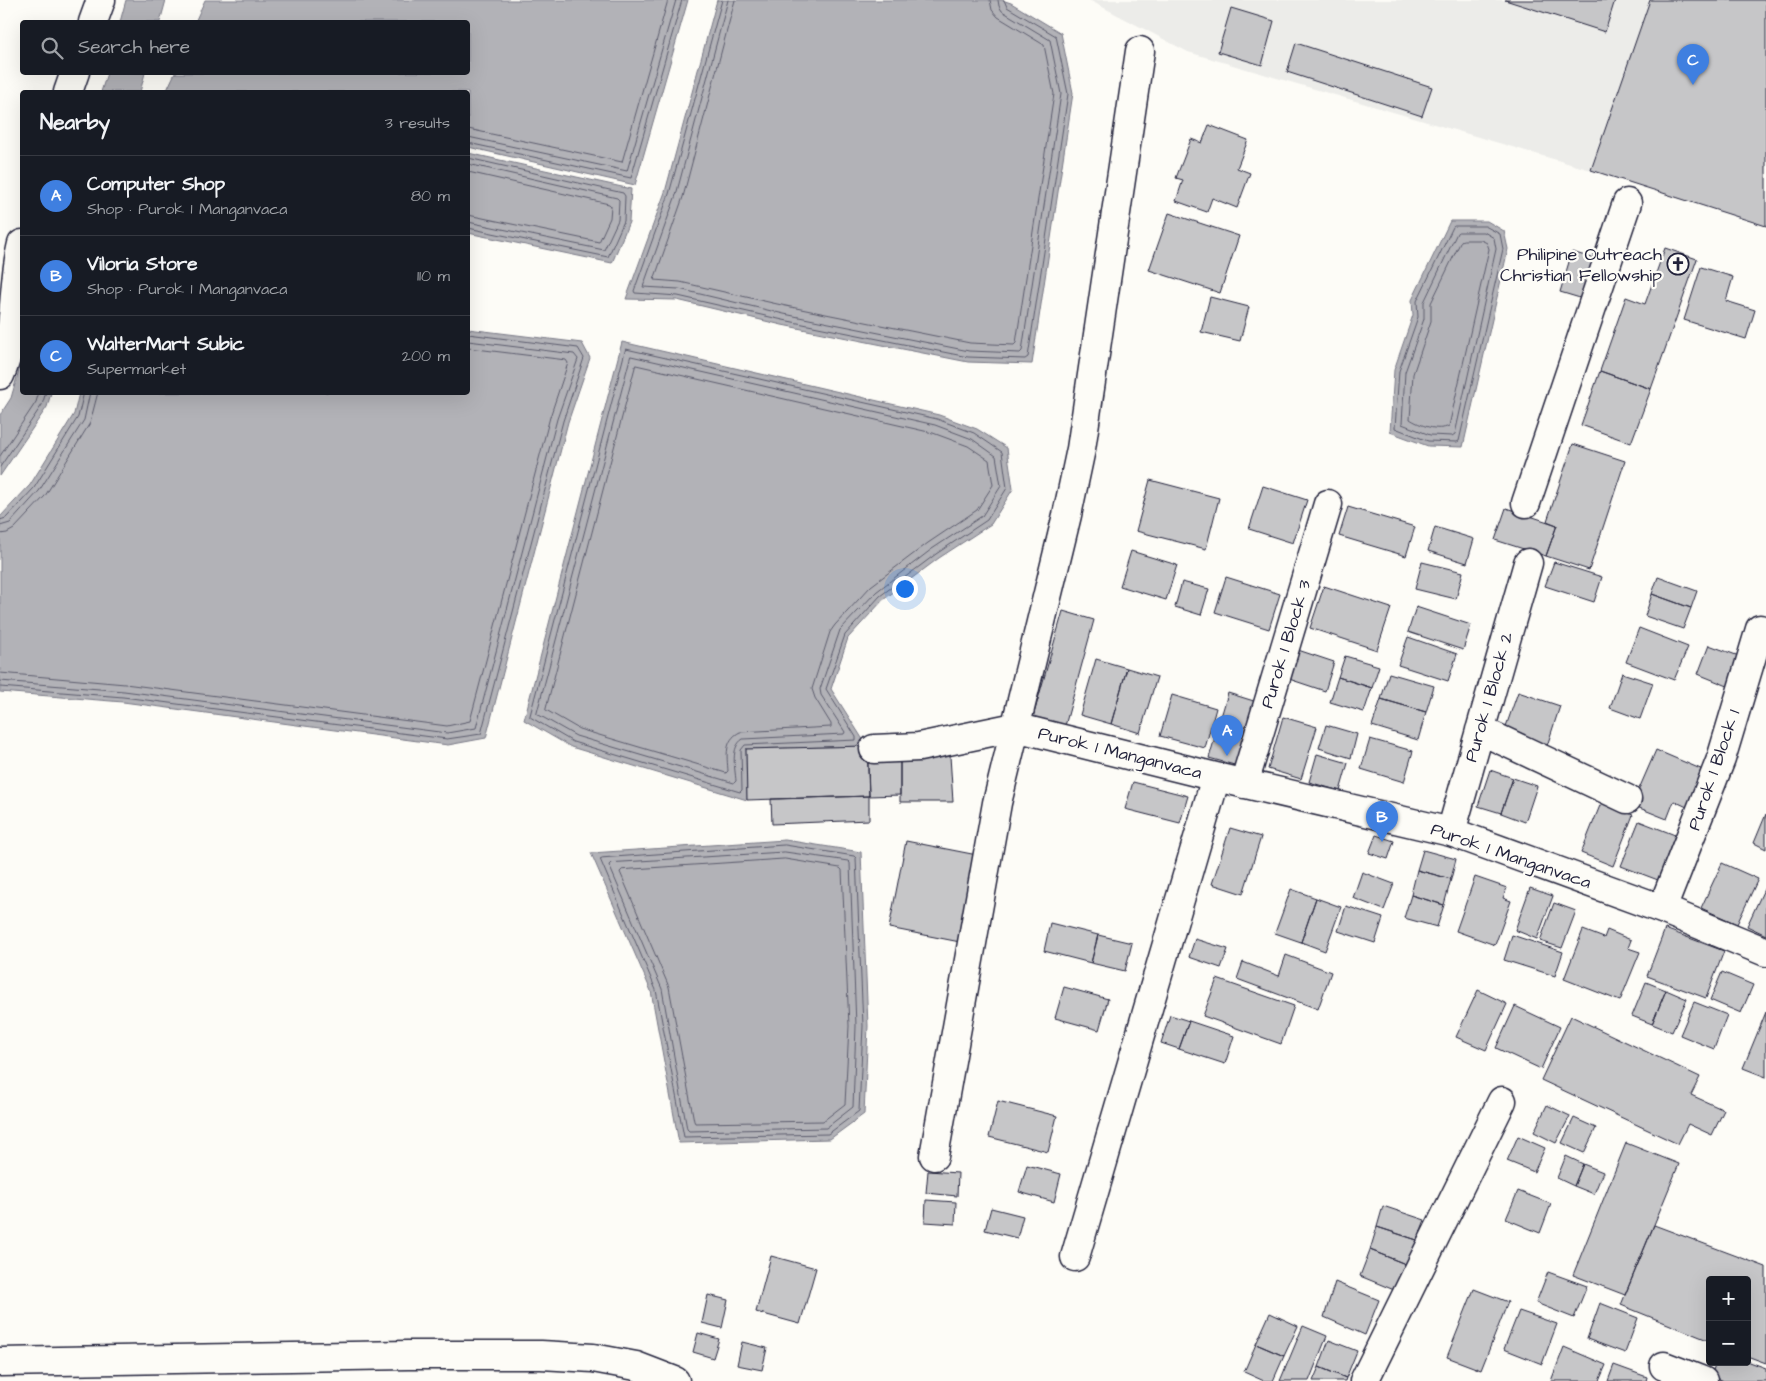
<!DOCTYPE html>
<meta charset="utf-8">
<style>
body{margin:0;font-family:"Architects Daughter",sans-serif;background:#242831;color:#f1f3f6}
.controls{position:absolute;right:15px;bottom:15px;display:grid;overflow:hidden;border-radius:5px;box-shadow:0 5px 20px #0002}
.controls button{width:45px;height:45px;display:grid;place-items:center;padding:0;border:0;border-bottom:1px solid #363941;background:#171b24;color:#f1f3f6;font:25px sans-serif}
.you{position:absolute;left:904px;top:588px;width:18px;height:18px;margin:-12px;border:4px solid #fff;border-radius:50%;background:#1a73e8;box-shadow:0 0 0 8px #1a73e833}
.badge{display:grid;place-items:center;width:32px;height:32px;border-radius:50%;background:#b45309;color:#fff;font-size:16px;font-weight:700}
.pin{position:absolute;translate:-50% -41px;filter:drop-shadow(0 1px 2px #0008)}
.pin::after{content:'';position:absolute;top:26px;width:18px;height:15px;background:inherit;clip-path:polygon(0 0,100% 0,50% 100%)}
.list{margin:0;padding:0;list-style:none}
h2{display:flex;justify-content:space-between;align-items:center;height:65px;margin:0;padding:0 20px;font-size:21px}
h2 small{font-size:16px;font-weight:400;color:#9ea1a6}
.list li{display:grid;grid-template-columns:32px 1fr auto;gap:15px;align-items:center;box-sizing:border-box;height:80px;padding:0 20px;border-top:1px solid #363941}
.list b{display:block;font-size:19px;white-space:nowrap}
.list p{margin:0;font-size:16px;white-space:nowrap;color:#9ea1a6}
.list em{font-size:16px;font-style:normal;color:#9ea1a6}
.icon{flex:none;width:28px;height:28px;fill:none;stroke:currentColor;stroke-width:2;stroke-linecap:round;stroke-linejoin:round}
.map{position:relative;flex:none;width:1766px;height:1381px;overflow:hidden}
.search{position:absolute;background:#171b24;box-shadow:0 5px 20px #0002;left:20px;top:20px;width:450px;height:55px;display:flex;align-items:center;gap:12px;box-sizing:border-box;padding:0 18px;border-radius:5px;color:#9ea1a6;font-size:19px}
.panel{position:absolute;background:#171b24;box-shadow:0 5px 20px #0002;left:20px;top:90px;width:450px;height:305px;border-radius:5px}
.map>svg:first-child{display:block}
.built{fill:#ecece9}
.water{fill:#b2b2b7;stroke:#787885}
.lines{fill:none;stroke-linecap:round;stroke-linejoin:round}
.shore{stroke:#5c5c6d;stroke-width:1}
.building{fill:#c6c6c8;stroke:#22223b}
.minor-casing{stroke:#22223b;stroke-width:31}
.minor{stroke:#fdfcf7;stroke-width:28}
.labels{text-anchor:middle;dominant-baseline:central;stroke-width:4.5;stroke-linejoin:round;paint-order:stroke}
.poi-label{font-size:18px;fill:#22223b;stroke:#fdfcf7;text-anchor:end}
.street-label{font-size:18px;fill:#22223b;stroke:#fdfcf7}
</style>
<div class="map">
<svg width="1766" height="1381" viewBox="0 0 1766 1381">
<rect width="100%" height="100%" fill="#fdfcf7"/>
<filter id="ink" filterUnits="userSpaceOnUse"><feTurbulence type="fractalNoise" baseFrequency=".02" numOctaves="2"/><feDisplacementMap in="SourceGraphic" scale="10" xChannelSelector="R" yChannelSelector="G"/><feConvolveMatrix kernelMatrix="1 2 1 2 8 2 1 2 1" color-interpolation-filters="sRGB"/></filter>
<g filter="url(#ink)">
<!-- built -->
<path class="built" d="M1089,0h677l-175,170 -403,-118z"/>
<!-- water -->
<path class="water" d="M126,0h40l-6,22h-40z
M205,0h483l-53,185 -167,-38v-55h-302l9,-19 293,-1v-50h-273z
M717,0h285l9,3 50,30 12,60 -41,271 -64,-2 -186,-37 -105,-25 -51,-1 39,-107z
M107,73v-1l38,1 -5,19h-39z
M468,153l163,36 -2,33 -17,41 -144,-30z
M1450,221h37l17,10 4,18 -45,198 -35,-1 -38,-14 4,-62 19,-55 -1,-15z
M468,329l114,14 8,15 -22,64 -82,316 -38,7 -325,-43 -123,-10v-175l30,-32 44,-71 5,-21 389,-1z
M622,342l317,73 38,14 30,19 6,41 -22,35 -52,34 -56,42 -35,38 -17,51 36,57 -121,3 1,51 -176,-53 -47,-27z
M22,360v32l29,1 -4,14 -47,69v-61l11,-17z
M785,840l76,12 7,174 -4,88 -34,25 -151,4 -28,-152 -60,-138z"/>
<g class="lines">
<!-- shore -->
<path class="shore" d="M722,0l-53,194 -35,97 1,2 43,3 105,24 185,37 57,2 3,-2 40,-263 -12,-58 -49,-29 -3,-7
M728,0l-52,195 -33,92 36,2 105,25 185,37 51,2 2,-2 39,-257 -11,-54 -48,-29 -3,-5 -1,-6
M735,0l-52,197 -29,83 26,2 106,24 184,37 44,2 2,-2 38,-249 -10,-49 -46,-28 -6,-7 -2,-10
M468,129l154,33 46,-162
M468,137l159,34 49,-171
M468,143l163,35 51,-178
M468,158l155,35 2,3 -1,25 -16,36 -140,-29
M468,164l149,34 2,2 -1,20 -14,30 -136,-28
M468,172l141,32 2,2 -1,12 -11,24 -131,-27
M1455,226h30l15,8 3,15 -44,192 -2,1 -29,-1 -33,-13 4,-57 19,-54 -1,-16 36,-74z
M1459,232h25l10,6 2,11 -41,185 -3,2 -22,-1 -28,-11 3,-52 19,-53v-17l33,-69z
M1464,240h17l6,3 2,6 -40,177c-11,6 -30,-1 -39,-7l3,-45 18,-53v-18l30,-62z
M626,349l311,70 37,14 28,19 5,36 -20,32 -51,34 -56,42 -35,39 -19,54 30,48v3l-111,5 -4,5 1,40 -2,2 -167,-50 -43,-25z
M631,356l304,69 37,14 24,17 5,30 -19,30 -50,33 -56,43 -36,38 -20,59 1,6 24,37 -1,2 -101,5c-13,8 -8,29 -7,42l-2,2 -158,-47 -39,-22z
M636,365l297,68 35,13 21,14 4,25 -16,25 -49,33 -57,43 -36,39 -5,7 -18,57 3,9 16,26v3l-91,5c-16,8 -13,24 -12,39l-2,2 -147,-44 -33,-19z
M0,456l36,-54 3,-10
M0,467l42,-62 4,-13
M0,520l6,-2 28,-30 44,-71 6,-25
M0,526l10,-3 29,-32 45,-71 6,-28
M0,534l7,-1 7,-4 31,-33 45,-73 8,-31
M0,673l125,11 322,42 23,-5 80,-304 18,-54 -2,-3 -98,-12
M0,681l124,10 323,42 29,-5 81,-309 21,-60 -4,-5 -106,-13
M0,687l123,10 324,42 34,-5 82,-313 21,-63 -6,-10 -110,-14
M785,845l69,11 2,2 7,168 -4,85 -31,23 -144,3 -28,-147 -56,-131 2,-1z
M785,852l63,9 2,2 6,163 -3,81 -27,21 -137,3 -2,-2 -25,-140 -53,-124 2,-2z
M785,859l55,9 2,2 7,156 -4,78 -22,17 -128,2 -1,-2 -25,-134 -49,-115 2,-2z"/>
</g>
<!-- building -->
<path class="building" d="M1505,0h110l-10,32z
M1650,0h116v226l-175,-56z
M1231,8l43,13 -12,44 -44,-13z
M1296,43l136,44 -10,29 -135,-44z
M1209,125l39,15 -11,28 13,5 -13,35 -25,-10 -5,14 -31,-11 7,-21 -7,-2 15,-39 11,4z
M1169,213l70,23 -19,57 -71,-23z
M1665,248l32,11 -46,130 -51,-18 26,-74 19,7z
M1572,252l30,9 -12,40 -30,-9z
M1701,267l32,10 -7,24 29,9 -9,29 -62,-19z
M1210,297l39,10 -9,34 -39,-9z
M1600,371l51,18 -20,54 -50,-18z
M1573,444l52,17 -36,109 -43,-14 11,-31 -10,-4z
M1150,480l69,18 -13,51 -70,-18z
M1263,486l44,14 -14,43 -44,-14z
M1348,507l67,20 -9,29 -67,-20z
M1506,508l51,17 -11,31 -51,-16z
M1435,527l39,12 -7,24 -39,-12z
M1131,551l46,14 -11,35 -46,-14z
M1422,562l41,10 -7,27 -41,-10z
M1554,562l48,15 -8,25 -49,-16z
M1226,577l54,17 -11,35 -54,-17z
M1658,577l39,14 -6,17 -39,-14z
M1182,582l27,7 -8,26 -26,-8z
M1324,586l67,22 -14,42 -67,-22z
M1652,594l39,14 -8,21 -38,-13z
M1416,607l55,18 -8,25 -55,-18z
M1063,611l31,9 -29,106 -32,-9z
M1639,628l49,19 -14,33 -48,-18z
M1408,637l49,17 -9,27 -50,-16z
M1709,645l38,14 -12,30 -37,-15z
M1298,650l36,12 -9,29 -36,-12z
M1345,656l34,10 -7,22 -34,-11z
M1096,659l31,9 -16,56 -31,-9z
M1127,668l30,9 -17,56 -29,-9z
M1389,673l45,13 -8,26 -45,-13z
M1622,673l31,10 -13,36 -30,-11z
M1338,677l34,11 -8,24 -34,-10z
M1518,692l42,14 -14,43 -43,-14z
M1228,693l29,9 -19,64 -29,-8z
M1172,695l44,13 -11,40 -45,-12z
M1381,699l45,13 -8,28 -46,-14z
M1283,717l34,10 -16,52 -33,-10z
M1326,725l31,9 -6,24 -32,-10z
M1370,739l43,12 -9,31 -43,-13z
M867,746l2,50 -122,4 -1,-51z
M1656,750l47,20 -16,37 -13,-6 -7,18 -35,-14z
M1317,754l31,9 -8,28 -31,-9z
M950,756l3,46h-53v-45z
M868,762h32v33l-31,1z
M1490,770l23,8 -12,35 -23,-7z
M1513,778l24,8 -12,36 -24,-9z
M1133,782l55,14 -8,27 -55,-14z
M869,796v24l-97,4 -1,-25z
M1601,803l32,12 -20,51 -32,-13z
M1766,814v35l-12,-6z
M1639,821l36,14 -17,45 -37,-14z
M1230,828l31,9 -18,57 -31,-10z
M1376,835l18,6 -6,18 -19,-6z
M906,841l71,14 -17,87 -71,-14z
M1423,850l33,9 -5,20 -34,-9z
M1722,863l36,16 -21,45 -36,-16z
M1417,870l34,9 -7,26 -33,-10z
M1362,872l32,12 -10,26 -31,-12z
M1475,877l32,11 -4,10 8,3 -16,44 -39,-14z
M1765,887l1,1v47l-19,-9z
M1530,888l23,8 -16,43 -22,-9z
M1291,889l25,9 -15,44 -26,-9z
M1411,895l33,10 -7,22 -33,-9z
M1316,898l25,9 -16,44 -24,-9z
M1554,903l22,8 -14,37 -22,-7z
M1346,906l37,12 -8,25 -37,-12z
M1050,923l48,12 -7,28 -47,-12z
M1665,929l59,22 -18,47 -59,-22z
M1583,930l21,8 3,-8 24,10 -3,8 12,4 -20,49 -56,-22z
M1098,935l34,8 -7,28 -34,-8z
M1512,935l51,17 -8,24 -51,-16z
M1195,939l33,10 -7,19 -32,-11z
M1286,955l45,17 -13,37 -81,-30 6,-17 36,14z
M1722,972l31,13 -12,28 -31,-13z
M1217,979l77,27 -13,38 -78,-28z
M1646,982l20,8 -14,34 -20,-8z
M1064,987l44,12 -9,31 -44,-12z
M1478,990l29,14 -21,46 -30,-13z
M1666,990l21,9 -15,33 -20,-8z
M1694,1002l33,13 -13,34 -34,-14z
M1515,1006l45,21 -19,42 -45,-21z
M1766,1012v65l-23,-9z
M1170,1015l19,6 -10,28 -18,-6z
M1571,1016l129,61 -9,18 33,15 -12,25 -24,-11 -10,20 -137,-64z
M1189,1021l45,15 -9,28 -46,-15z
M998,1101l59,15 -9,36 -59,-15z
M1547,1105l23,11 -14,27 -22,-11z
M1574,1118l22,10 -12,25 -22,-10z
M1518,1136l27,12 -11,24 -27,-11z
M1626,1143l53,21 -54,131 -52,-20z
M1566,1156l17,8 -9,22 -17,-8z
M1583,1164l20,8 -9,22 -20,-8z
M1027,1165l34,9 -7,28 -35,-10z
M928,1171l30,2 -1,23 -31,-3z
M1518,1191l33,13 -11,29 -34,-14z
M926,1200l30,2 -1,22 -30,-2z
M1383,1206l42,14 -8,20 -40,-13z
M991,1208l32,8 -6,22 -32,-8z
M1654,1225l112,42v96l-19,-7v-76h-37v61l-89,-36z
M1377,1227l40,13 -9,25 -38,-15z
M1370,1250l38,15 -9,27 -39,-16z
M771,1256l45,12 -16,56 -44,-12z
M1548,1272l39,14 -13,32 -38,-15z
M1335,1282l44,18 -14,35 -41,-18z
M1474,1289l34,13 -27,68 -34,-13z
M708,1295l20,5 -6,28 -20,-5z
M1600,1303l38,15 -13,35 -38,-14z
M1519,1311l38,13 -15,40 -38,-15z
M1270,1313l28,13 -14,30 -28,-12z
M1303,1326l24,10 -18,45h-29z
M698,1333l21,6 -6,19 -20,-6z
M1329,1340l28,11 -11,27 -27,-11z
M742,1342l25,6 -5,22 -25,-5z
M1256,1344l28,12 -11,25h-9l-20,-9z
M1564,1347l42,18 -7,16h-48z
M1747,1361l19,7v13h-43l-12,-5 5,-14z
M1614,1365l33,12 -1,4h-38z
M1319,1367l27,11 -1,3h-32z"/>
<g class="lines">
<!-- minor casing -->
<g class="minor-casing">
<path id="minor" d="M93,22l8,-22
M68,92l7,-20
M0,375c18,-41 11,-88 22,-131
M1526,503l101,-300
M1480,730l147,69
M874,749l45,-2 96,-20 201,50 235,55 211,77 104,43
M1244,784l84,-280
M1451,832l77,-269
M1662,909l59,-150 39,-130
M934,1156l63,-353 70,-288 14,-66 59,-398
M1075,1257l141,-480
M0,1362l408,-7h133l52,3 43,8 39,15
M1664,1366l39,15
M1364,1381l138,-280"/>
</g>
<!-- minor -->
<use href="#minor" class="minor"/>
</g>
</g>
<!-- icons -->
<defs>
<g id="church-ring" transform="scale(1.125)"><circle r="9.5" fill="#fdfcf7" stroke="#22223b" stroke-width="1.5"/><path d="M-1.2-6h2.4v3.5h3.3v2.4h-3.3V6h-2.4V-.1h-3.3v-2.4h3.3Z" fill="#22223b"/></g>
</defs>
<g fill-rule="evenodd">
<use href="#church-ring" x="1678" y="264"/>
</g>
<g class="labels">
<!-- poi labels -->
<g class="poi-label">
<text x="1662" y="254">Philipine Outreach<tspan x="1662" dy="21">Christian Fellowship</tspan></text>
</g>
<!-- street labels -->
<g class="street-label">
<text transform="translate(1286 644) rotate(-73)">Purok 1 Block 3</text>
<text transform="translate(1489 697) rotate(-74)">Purok 1 Block 2</text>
<text transform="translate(1120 753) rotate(14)">Purok 1 Manganvaca</text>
<text transform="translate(1714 770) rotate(-71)">Purok 1 Block 1</text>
<text transform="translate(1511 856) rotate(19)">Purok 1 Manganvaca</text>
</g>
</g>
</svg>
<div class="controls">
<button>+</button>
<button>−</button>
</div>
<div class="you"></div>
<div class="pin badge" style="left:1227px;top:756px;background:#3f7fe0">A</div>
<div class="pin badge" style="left:1382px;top:842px;background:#3f7fe0">B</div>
<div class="pin badge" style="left:1693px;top:85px;background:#3f7fe0">C</div>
<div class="search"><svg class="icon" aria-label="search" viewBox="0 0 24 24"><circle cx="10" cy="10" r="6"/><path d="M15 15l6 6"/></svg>Search here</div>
<section class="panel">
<h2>Nearby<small>3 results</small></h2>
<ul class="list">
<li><span class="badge" style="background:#3f7fe0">A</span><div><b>Computer Shop</b><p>Shop · Purok 1 Manganvaca</p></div><em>80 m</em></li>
<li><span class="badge" style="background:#3f7fe0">B</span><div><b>Viloria Store</b><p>Shop · Purok 1 Manganvaca</p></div><em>110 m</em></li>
<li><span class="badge" style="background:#3f7fe0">C</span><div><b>WalterMart Subic</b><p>Supermarket</p></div><em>200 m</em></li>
</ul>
</section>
</div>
